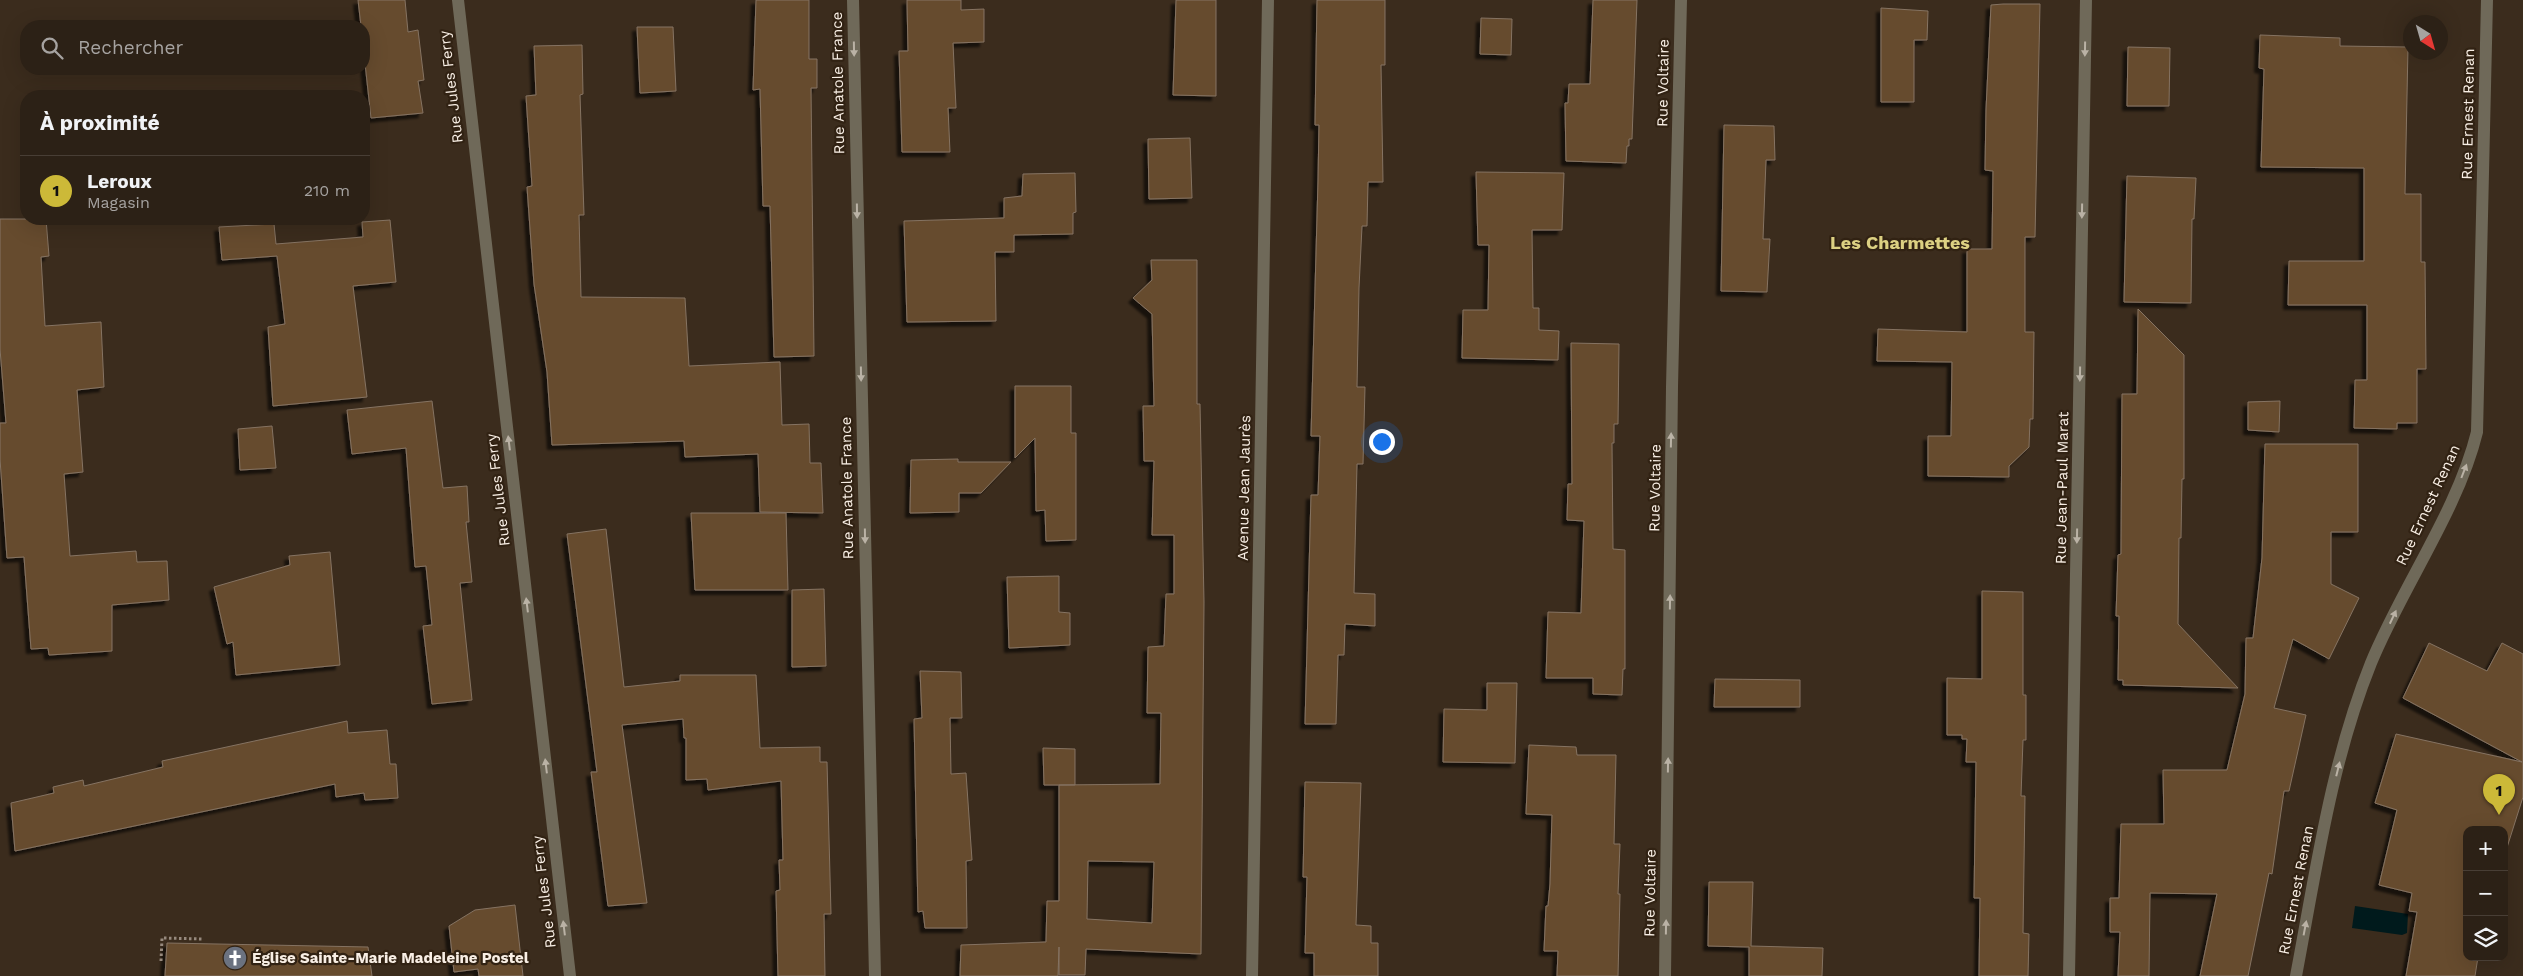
<!DOCTYPE html>
<html lang="fr">
<meta charset="utf-8">
<style>
body{margin:0;font-family:"Work Sans",sans-serif;background:#382e23;color:#f1f3f6}
.controls{position:absolute;right:15px;bottom:15px;display:grid;overflow:hidden;border-radius:10px;box-shadow:0 5px 20px #0002}
.controls button{width:45px;height:45px;display:grid;place-items:center;padding:0;border:0;border-bottom:1px solid #483e35;background:#2c2116;color:#f1f3f6;font:25px sans-serif}
.compass{position:absolute;left:2403px;top:15px;width:45px;height:45px;border-radius:50%;background:#2c2116;box-shadow:0 5px 20px #0002;rotate:143deg}
.you{position:absolute;left:1381px;top:441px;width:18px;height:18px;margin:-12px;border:4px solid #fff;border-radius:50%;background:#1a73e8;box-shadow:0 0 0 8px #1a73e833}
.badge{display:grid;place-items:center;width:32px;height:32px;border-radius:50%;background:#ccb938;color:#111;font-size:16px;font-weight:700}
.pin{position:absolute;translate:-50% -41px;filter:drop-shadow(0 1px 2px #0008)}
.pin::after{content:'';position:absolute;top:26px;width:18px;height:15px;background:inherit;clip-path:polygon(0 0,100% 0,50% 100%)}
.list{margin:0;padding:0;list-style:none}
h2{display:flex;justify-content:space-between;align-items:center;height:65px;margin:0;padding:0 20px;font-size:21px}
h2 small{font-size:16px;font-weight:400;color:#a6a3a1}
.list li{display:grid;grid-template-columns:32px 1fr auto;gap:15px;align-items:center;box-sizing:border-box;height:70px;padding:0 20px;border-top:1px solid #483e35}
.list b{display:block;font-size:19px;white-space:nowrap}
.list p{margin:0;font-size:16px;white-space:nowrap;color:#a6a3a1}
.list em{font-size:16px;font-style:normal;color:#a6a3a1}
.icon{flex:none;width:28px;height:28px;fill:none;stroke:currentColor;stroke-width:2;stroke-linecap:round;stroke-linejoin:round}
.map{position:relative;flex:none;width:2523px;height:976px;overflow:hidden}
.search{position:absolute;background:#2c2116;box-shadow:0 5px 20px #0002;left:20px;top:20px;width:350px;height:55px;display:flex;align-items:center;gap:12px;box-sizing:border-box;padding:0 18px;border-radius:20px;color:#a6a3a1;font-size:19px}
.panel{position:absolute;background:#2c2116;box-shadow:0 5px 20px #0002;left:20px;top:90px;width:350px;height:135px;border-radius:20px}
.map>svg:first-child{display:block}
.water{fill:#001a1c}
.building{fill:#664b2e;stroke:#857362;fill-rule:evenodd;filter:url(#shadow)}
.lines{fill:none;stroke-linecap:round;stroke-linejoin:round}
.path{stroke:#978a7e;stroke-width:3;stroke-dasharray:2.5 2.5;stroke-linecap:butt}
.minor{stroke:#6f6959;stroke-width:12}
.oneway{fill:#bab2a5}
.labels{text-anchor:middle;dominant-baseline:central;stroke-width:4.5;stroke-linejoin:round;paint-order:stroke}
.street-label{font-size:15px;fill:#f8eee4;stroke:#312213}
.poi-label{font-size:15px;font-weight:bold;fill:#f8eee4;stroke:#312213;text-anchor:start}
.quarter-label{font-size:18px;font-weight:bold;fill:#dcd082;stroke:#312213}
</style>
<div class="map">
<svg width="2523" height="976" viewBox="0 0 2523 976">
<defs>
<filter id="shadow"><feDropShadow dx="-4.5" dy="4.5" stdDeviation="1" flood-color="#0009"/></filter>
</defs>
<rect width="100%" height="100%" fill="#3b2c1d"/>
<!-- water -->
<path class="water" d="M2355,906l53,8 -1,19 -5,2 -50,-7z"/>
<!-- building -->
<path class="building" d="M358,0h47l3,32 10,-2 6,50 -6,1 5,32 -52,5 -7,-64v-28h-3z
M756,0h53v59h8v29h-6l3,268 -40,1 -4,-151h-7l-3,-117 -7,1z
M907,0h54v10l23,-1v33l-31,1 3,65h-8l2,44h-48l-3,-101h9z
M1176,0h40v96l-43,-1z
M1317,0h68v65h-4l2,117h-15l-1,44h-5l-3,62 -2,99h8l-2,77h-6l-3,129 21,1v32l-30,-2 -1,31h-6l-2,69h-31l6,-229h7l2,-59h-9l7,-255 1,-56h-4z
M1593,0h44l-5,139h-3v7h-2l-1,17 -60,-2 -1,-58h3l1,-19h21z
M2003,4h37l-5,233h-10v95h9l-1,87h-3l-1,28 -20,19v11l-81,-1v-40h23l1,-74 -75,-1 1,-32 89,3v-83h25l1,-78 -8,-1 1,-60 5,-105z
M1881,8l47,3 -1,29h-13v62h-33z
M1481,18l31,1 -1,36 -31,-1z
M637,27h36l3,64 -36,2z
M2260,35l80,3v8l68,1 -3,147h16v68h4l1,107h-9v54h-20v6l-43,-1 1,-48h12v-75h-79l1,-44h75v-93l-103,-1 3,-98 -5,-1z
M582,45l1,49 -3,1 4,120h-5l2,82 104,1 4,68 91,-4 2,63 27,-1 1,39h11l2,50 -63,-1 -2,-58 -73,3 -1,-16 -132,4 -5,-73 -13,-88 -7,-97 5,-1 -6,-90 10,-1 -2,-49z
M2128,47l42,1 -1,58h-42z
M1724,125l50,1 1,34h-9l-3,79h7l-3,53 -46,-1z
M1190,138l2,60 -43,1 -1,-60z
M1476,172l88,1 -2,57h-30l1,78h6v22l20,1 -1,29 -96,-2 1,-48h25l1,-65h-11z
M1075,173l1,39 -3,1v21l-59,1v17h-19l1,69 -89,1 -3,-101 100,-3v-20l18,-2 1,-22z
M2127,176l69,2 -2,41h-2l-1,84 -67,-1z
M0,219h46l3,37 -8,1 4,69 56,-4 3,65 -27,3 6,82 -19,2 6,82 66,-5 1,11 30,-1 2,39 -57,5v46l-63,4 -1,-7 -17,1 -7,-92 -17,1 -7,-99v-36h6l-6,-74z
M390,220l6,62 -43,4 14,111 -94,9 -5,-79 17,-3 -8,-68 -55,4 -3,-33 55,-3 2,20 87,-7 -1,-15z
M1151,260h46v144h3l4,198 -3,352 -115,-5 -1,26h-26v-28l-1,29h-98l1,-31 85,-3 1,-41h12v-116l101,-1 1,-71h-14l1,-66 16,-1 2,-52h8v-59h-22l2,-74h-10l-1,-55h11l-2,-92 -19,-16 19,-18zM1088,861l66,1 -2,61 -65,-4z
M2138,309l46,46v124h-2l-1,59h-2l-1,86 60,64 -115,-3v-5h-5l1,-64h-3l2,-61 3,-1 1,-160h15z
M1571,343l48,1 -1,80h-4v19h-2l1,106 12,1v119h-2l-1,26 -29,-1v-16h-47l2,-66 33,1 3,-92 -17,-1 1,-36h4z
M1015,386h56v47h5v107l-30,1 -1,-31 -9,1 -1,-73 -20,20z
M432,401l11,87 24,-2 2,36h-3l6,60 -12,1 12,117 -40,4 -9,-78 9,-1 -6,-59 -11,1 -9,-119 -54,6 -5,-44z
M2280,401l-1,31 -31,-2v-28z
M272,426l4,42 -36,2 -2,-41z
M2265,444h93v88h-27v52l28,14 -30,61 -36,-20 -19,69 32,7 -17,76h-5l-12,83 -3,-1 -21,103h-48l17,-82 -67,-1 -1,83h-31l2,-44h-10v-34h9l2,-74h43l-1,-54h64l18,-76 1,-56h7l9,-80z
M958,459v3h53l-30,31h-22v19l-49,1 1,-53z
M691,513h95l2,77h-93z
M606,529l18,158 56,-6v-6h76l4,73 60,-1v15h7l4,152h-7l1,62h-47l-2,-85 4,-1 -1,-30h4l-2,-79 -73,9 -1,-11 -21,1v-42h-2l-1,-19 -61,6 25,178 -39,3 -17,-134h6l-30,-238z
M330,552l10,113 -104,10 -3,-33 -6,2 -13,-57 76,-22 -1,-9z
M1059,576v36l11,1v32l-61,3 -2,-71z
M824,589l2,77 -34,1v-77z
M1982,591l41,1v103h3v45h-3l-2,56h4l-2,137 6,1 -1,42h-49l1,-78h-6l2,-136h-10l1,-23h-5v-4h-15v-57l35,1z
M2429,643l58,28 15,-28 21,11v143l-19,60v-27h-37v127h11l-3,19h-69l11,-64 -8,-1 3,-18 -33,-8 18,-75 -22,-7 21,-69 126,28 -119,-64z
M920,671l41,1 1,46h-12l1,56 15,-1 6,87 -6,1 1,67h-42l-2,-17 -5,1 -4,-193 8,-1z
M1715,679l85,1v27h-86z
M1487,683h30l-2,80 -72,-1 1,-53 43,1z
M347,721l1,12 39,-3 3,34h6l2,34 -33,2 -1,-7 -28,4 -1,-13 -320,67 -4,-48 43,-10 -1,-6 30,-7 1,6 79,-19 -1,-6z
M1529,745l47,2 1,8h39l-2,89h6l-2,50h2l-2,82h-61l1,-25h-14l2,-45h2l2,-22 2,-69 -26,-1z
M1043,748l32,1v36h-31z
M1305,782l56,1 -5,142 15,1v17h7v33h-64v-23h-9l2,-76h-4z
M1709,882h44l-2,64 72,2 -1,28h-73v-29l-41,-1z
M515,905l8,71h-44l-1,-7 -24,3 -5,-46 26,-16z
M167,943l201,4 4,29h-207z"/>
<g class="lines">
<!-- path -->
<path class="path" d="M161,961l1,-23 42,1"/>
<!-- minor -->
<path class="minor" d="M458,0l112,976
M853,0l22,976
M1252,976l16,-976
M1665,976l7,-589 9,-387
M2069,976l17,-976
M2296,976c20,-105 35,-214 75,-313 31,-76 87,-153 106,-231l10,-432"/>
</g>
<!-- one-way arrows -->
<defs><path id="oneway-solid" d="M-6-.8H1V-3.2L6.5 0L1 3.2V.8H-6Z" transform="scale(1.25)"/></defs>
<g class="oneway">
<use href="#oneway-solid" transform="translate(854 49) rotate(89)"/>
<use href="#oneway-solid" transform="translate(2085 49) rotate(91)"/>
<use href="#oneway-solid" transform="translate(857 211) rotate(89)"/>
<use href="#oneway-solid" transform="translate(2082 211) rotate(91)"/>
<use href="#oneway-solid" transform="translate(861 374) rotate(89)"/>
<use href="#oneway-solid" transform="translate(2080 374) rotate(91)"/>
<use href="#oneway-solid" transform="translate(1671 440) rotate(-89)"/>
<use href="#oneway-solid" transform="translate(509 443) rotate(-97)"/>
<use href="#oneway-solid" transform="translate(2464 471) rotate(-69)"/>
<use href="#oneway-solid" transform="translate(865 536) rotate(89)"/>
<use href="#oneway-solid" transform="translate(2077 536) rotate(91)"/>
<use href="#oneway-solid" transform="translate(1670 602) rotate(-89)"/>
<use href="#oneway-solid" transform="translate(527 605) rotate(-97)"/>
<use href="#oneway-solid" transform="translate(2393 617) rotate(-65)"/>
<use href="#oneway-solid" transform="translate(1668 765) rotate(-89)"/>
<use href="#oneway-solid" transform="translate(546 766) rotate(-97)"/>
<use href="#oneway-solid" transform="translate(2338 769) rotate(-76)"/>
<use href="#oneway-solid" transform="translate(1666 927) rotate(-89)"/>
<use href="#oneway-solid" transform="translate(564 928) rotate(-97)"/>
<use href="#oneway-solid" transform="translate(2305 928) rotate(-79)"/>
</g>
<!-- icons -->
<defs>
<g id="church-disc" transform="scale(1.25)"><circle r="9.5" fill="#6b7280" stroke="#312213"/><path d="M-1.2-6h2.4v3.5h3.3v2.4h-3.3V6h-2.4V-.1h-3.3v-2.4h3.3Z" fill="#fff"/></g>
</defs>
<g fill-rule="evenodd">
<use href="#church-disc" x="235" y="958"/>
</g>
<g class="labels">
<!-- street labels -->
<g class="street-label">
<text transform="translate(838 83) rotate(-91)">Rue Anatole France</text>
<text transform="translate(1663 83) rotate(-89)">Rue Voltaire</text>
<text transform="translate(451 87) rotate(-97)">Rue Jules Ferry</text>
<text transform="translate(2468 114) rotate(-89)">Rue Ernest Renan</text>
<text transform="translate(847 488) rotate(-91)">Rue Anatole France</text>
<text transform="translate(1244 488) rotate(-89)">Avenue Jean Jaurès</text>
<text transform="translate(1655 488) rotate(-89)">Rue Voltaire</text>
<text transform="translate(2062 488) rotate(-89)">Rue Jean-Paul Marat</text>
<text transform="translate(498 490) rotate(-97)">Rue Jules Ferry</text>
<text transform="translate(2428 505) rotate(-65)">Rue Ernest Renan</text>
<text transform="translate(2296 890) rotate(-79)">Rue Ernest Renan</text>
<text transform="translate(544 892) rotate(-97)">Rue Jules Ferry</text>
<text transform="translate(1650 893) rotate(-89)">Rue Voltaire</text>
</g>
<!-- poi labels -->
<g class="poi-label">
<text x="252" y="958">Église Sainte-Marie Madeleine Postel</text>
</g>
<!-- quarter labels -->
<g class="quarter-label">
<text x="1900" y="242">Les Charmettes</text>
</g>
</g>
</svg>
<div class="controls">
<button>+</button>
<button>−</button>
<button><svg class="icon" aria-label="layers" viewBox="0 0 24 24"><path d="M12 4l9 5-9 5-9-5zM3 14l9 5 9-5"/></svg></button>
</div>
<svg class="compass" viewBox="-18 -18 36 36"><path d="M0-13l5 13h-10z" fill="#e53935"/><path d="M0 13l5-13h-10z" fill="#a6a3a1"/></svg>
<div class="you"></div>
<div class="pin badge" style="left:2499px;top:815px">1</div>
<div class="search"><svg class="icon" aria-label="search" viewBox="0 0 24 24"><circle cx="10" cy="10" r="6"/><path d="M15 15l6 6"/></svg>Rechercher</div>
<section class="panel">
<h2>À proximité<small></small></h2>
<ul class="list">
<li><span class="badge">1</span><div><b>Leroux</b><p>Magasin</p></div><em>210 m</em></li>
</ul>
</section>
</div>
